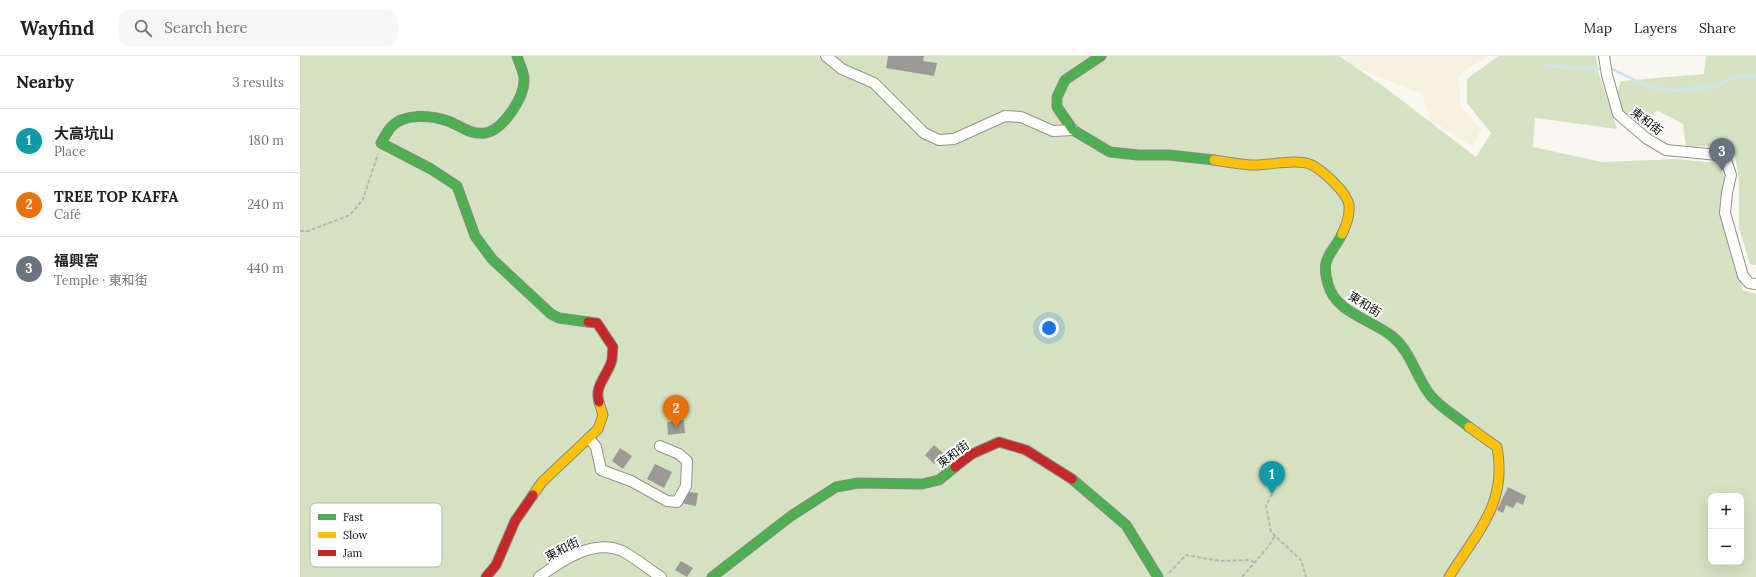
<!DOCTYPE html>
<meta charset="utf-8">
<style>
body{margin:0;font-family:Lora,"Noto Sans TC",serif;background:#f6f6f6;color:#202124}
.controls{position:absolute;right:12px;bottom:12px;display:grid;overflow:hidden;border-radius:8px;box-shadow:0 4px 16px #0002}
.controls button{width:36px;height:36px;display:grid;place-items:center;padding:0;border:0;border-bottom:1px solid #e0e0e0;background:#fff;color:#202124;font:20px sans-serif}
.you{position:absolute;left:749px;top:272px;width:14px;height:14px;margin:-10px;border:3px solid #fff;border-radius:50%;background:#1a73e8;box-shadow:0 0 0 6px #1a73e833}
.badge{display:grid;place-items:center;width:26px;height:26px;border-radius:50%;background:#111827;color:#fff;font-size:13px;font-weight:700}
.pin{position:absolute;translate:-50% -33px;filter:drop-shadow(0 1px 2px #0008)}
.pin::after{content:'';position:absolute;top:21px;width:14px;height:12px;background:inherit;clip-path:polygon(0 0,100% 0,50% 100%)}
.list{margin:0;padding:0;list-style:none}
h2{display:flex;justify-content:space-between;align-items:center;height:52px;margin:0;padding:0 16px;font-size:17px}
h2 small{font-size:13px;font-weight:400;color:#757577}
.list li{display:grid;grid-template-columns:26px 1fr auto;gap:12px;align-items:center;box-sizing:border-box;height:64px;padding:0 16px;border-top:1px solid #e0e0e0}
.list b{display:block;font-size:15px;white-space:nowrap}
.list p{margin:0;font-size:13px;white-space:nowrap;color:#757577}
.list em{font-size:13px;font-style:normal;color:#757577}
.icon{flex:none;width:22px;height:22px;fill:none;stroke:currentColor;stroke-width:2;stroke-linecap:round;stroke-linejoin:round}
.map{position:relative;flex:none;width:1456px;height:521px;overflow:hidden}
header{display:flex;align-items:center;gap:24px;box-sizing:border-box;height:56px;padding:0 20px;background:#fff;border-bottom:1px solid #e0e0e0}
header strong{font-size:19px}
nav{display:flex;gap:22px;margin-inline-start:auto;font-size:14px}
.search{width:280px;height:36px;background:#f6f6f6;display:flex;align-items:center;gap:10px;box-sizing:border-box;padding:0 14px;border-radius:12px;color:#757577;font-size:15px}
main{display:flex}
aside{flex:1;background:#fff}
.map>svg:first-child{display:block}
.farmland{fill:#f4f1de}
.forest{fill:#d4e2c2;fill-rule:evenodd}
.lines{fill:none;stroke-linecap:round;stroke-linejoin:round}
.stream{stroke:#cce3ee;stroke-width:3}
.building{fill:#9c9a96}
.street-casing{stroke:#93928f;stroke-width:12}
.fast-casing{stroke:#8a8885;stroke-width:11}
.slow-casing{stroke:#8a8885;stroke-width:11}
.jam-casing{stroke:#8a8885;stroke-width:11}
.path{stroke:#b7b6b5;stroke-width:2;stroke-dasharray:4 2;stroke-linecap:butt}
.street{stroke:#fefefd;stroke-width:10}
.fast{stroke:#4caf50;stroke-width:9}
.slow{stroke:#ffc107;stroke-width:9}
.jam{stroke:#c62828;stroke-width:9}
.labels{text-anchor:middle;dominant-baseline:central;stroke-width:4;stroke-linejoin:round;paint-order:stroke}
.street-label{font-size:12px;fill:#0c0c0c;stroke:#fff}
.key{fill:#fff;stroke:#b6b6b6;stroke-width:1}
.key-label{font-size:11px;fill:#0c0c0c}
</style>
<header>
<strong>Wayfind</strong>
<div class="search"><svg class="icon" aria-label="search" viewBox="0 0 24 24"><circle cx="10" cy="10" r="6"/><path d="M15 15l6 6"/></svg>Search here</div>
<nav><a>Map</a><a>Layers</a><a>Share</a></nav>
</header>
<main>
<aside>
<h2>Nearby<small>3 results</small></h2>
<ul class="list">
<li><span class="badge" style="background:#0f9aa8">1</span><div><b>大高坑山</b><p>Place</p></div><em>180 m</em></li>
<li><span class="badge" style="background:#e8710a">2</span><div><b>TREE TOP KAFFA</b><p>Café</p></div><em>240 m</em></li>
<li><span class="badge" style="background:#6b7280">3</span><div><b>福興宮</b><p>Temple · 東和街</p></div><em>440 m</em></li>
</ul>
</aside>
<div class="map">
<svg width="1456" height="521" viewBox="0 0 1456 521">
<rect width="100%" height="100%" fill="#faf7f0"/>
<!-- farmland -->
<path class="farmland" d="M1045,0h143l-29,19 1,31 21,23 -8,18 -42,-27 -9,-26 -77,-31z"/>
<!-- forest -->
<path class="forest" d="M0,0h1039l44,30 93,71 15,-24 -24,-30v-24l31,-23h98l2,15 19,58 -82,-11 -2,29 69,15 73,-3 44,4 9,22 -7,36 22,69 13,4v283h-1456zM1411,440h30v66h-30z
M1406,0h50v209l-6,-1 -11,-36v-48l-4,-24 -19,-10 -30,1 -3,-23 -25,-13 -17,9 1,9h-13l-14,-31 6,-17 83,-7z"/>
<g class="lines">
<!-- stream -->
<path class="stream" d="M1248,10l51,3
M1310,12l39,19 22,4 43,-4 20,-10 22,-1"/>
</g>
<!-- building -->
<path class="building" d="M588,0h36l-1,5 14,2 -3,13 -48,-8z
M384,364l1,13 -17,2 -1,-13z
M634,389l10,9 -10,10 -9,-9z
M320,392l12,8 -9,13 -11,-8z
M355,408l17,8 -8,16 -17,-9z
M1208,431l18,9 -3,9 -6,-3 -4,6 -7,-3 -3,8 -6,-3z
M388,436l10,1 -2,13 -15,-3 1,-7h5z
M381,505l12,7 -6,9 -12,-7z"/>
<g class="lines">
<!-- street casing -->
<g class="street-casing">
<path id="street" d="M526,0l16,13 32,14 50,50 15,7 15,-1 51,-23 16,1 32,14 20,-1
M1304,0l3,19 11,39 28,24 20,12 52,5 9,8 4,12 -4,18 -2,20 18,63 6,7 7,1
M289,382l7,9 5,23 30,11 36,20 10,1 9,-16 1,-25 -8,-7 -19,-8
M239,521c22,-16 55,-39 83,-26 14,7 26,18 39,26"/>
</g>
<!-- fast casing -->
<g class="fast-casing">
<path id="fast" d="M217,0c2,7 7,16 7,23 1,18 -21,51 -39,54 -15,2 -24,-7 -37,-12 -17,-6 -44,-8 -57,6 -4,5 -7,11 -10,16l50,26 26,17 18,50 17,23 59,55 8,4 29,4
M801,0l-36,24 -8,17v10l16,23 37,22 28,3h31l45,5
M1042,178c-10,21 -22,23 -14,50 7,29 45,36 65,53 19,16 23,41 38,59 10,12 26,21 38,31
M772,423l54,46 32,52
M412,521l79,-61 45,-29 22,-4 64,1 17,-4 16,-13"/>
</g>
<!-- slow casing -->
<g class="slow-casing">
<path id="slow" d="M914,104c12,2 24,4 36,5 18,1 46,-7 62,0 11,6 35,27 37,40 1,10 -3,21 -7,29
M233,439l9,-13 56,-53 5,-14 -4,-13
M1149,521c27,-44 59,-73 48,-130l-28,-20"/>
</g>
<!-- jam casing -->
<g class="jam-casing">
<path id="jam" d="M288,266l9,1 16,24c-1,5 0,11 -2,16 -5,14 -17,24 -12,39
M655,411l17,-13 27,-12 27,8 46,29
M186,521l10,-12 19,-44 18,-26"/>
</g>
<!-- path -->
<path class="path" d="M0,175h8l42,-16 13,-16 15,-45
M972,438l-6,12 5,26 30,28 5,17
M869,517l17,-18 34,6 30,-1 4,2
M942,521l26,-30 7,-11"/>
<!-- street -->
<use href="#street" class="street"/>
<!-- fast -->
<use href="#fast" class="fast"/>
<!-- slow -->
<use href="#slow" class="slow"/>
<!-- jam -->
<use href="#jam" class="jam"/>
</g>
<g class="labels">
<!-- street labels -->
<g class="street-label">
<text transform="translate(1347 65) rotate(38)">東和街</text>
<text transform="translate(1065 248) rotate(32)">東和街</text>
<text transform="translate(653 398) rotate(-36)">東和街</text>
<text transform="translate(262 493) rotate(-27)">東和街</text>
</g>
</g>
<!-- legend -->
<rect x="10" y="447" width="132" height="64" rx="6" class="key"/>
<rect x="18" y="458" width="18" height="6" fill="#4caf50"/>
<rect x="18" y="476" width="18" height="6" fill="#ffc107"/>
<rect x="18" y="494" width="18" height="6" fill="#c62828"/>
<g class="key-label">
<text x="43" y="465">Fast</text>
<text x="43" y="483">Slow</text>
<text x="43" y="501">Jam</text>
</g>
</svg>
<div class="controls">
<button>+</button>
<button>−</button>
</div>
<div class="you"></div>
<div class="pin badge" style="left:972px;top:438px;background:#0f9aa8">1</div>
<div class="pin badge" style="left:376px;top:372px;background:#e8710a">2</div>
<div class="pin badge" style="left:1422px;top:115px;background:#6b7280">3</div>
</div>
</main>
